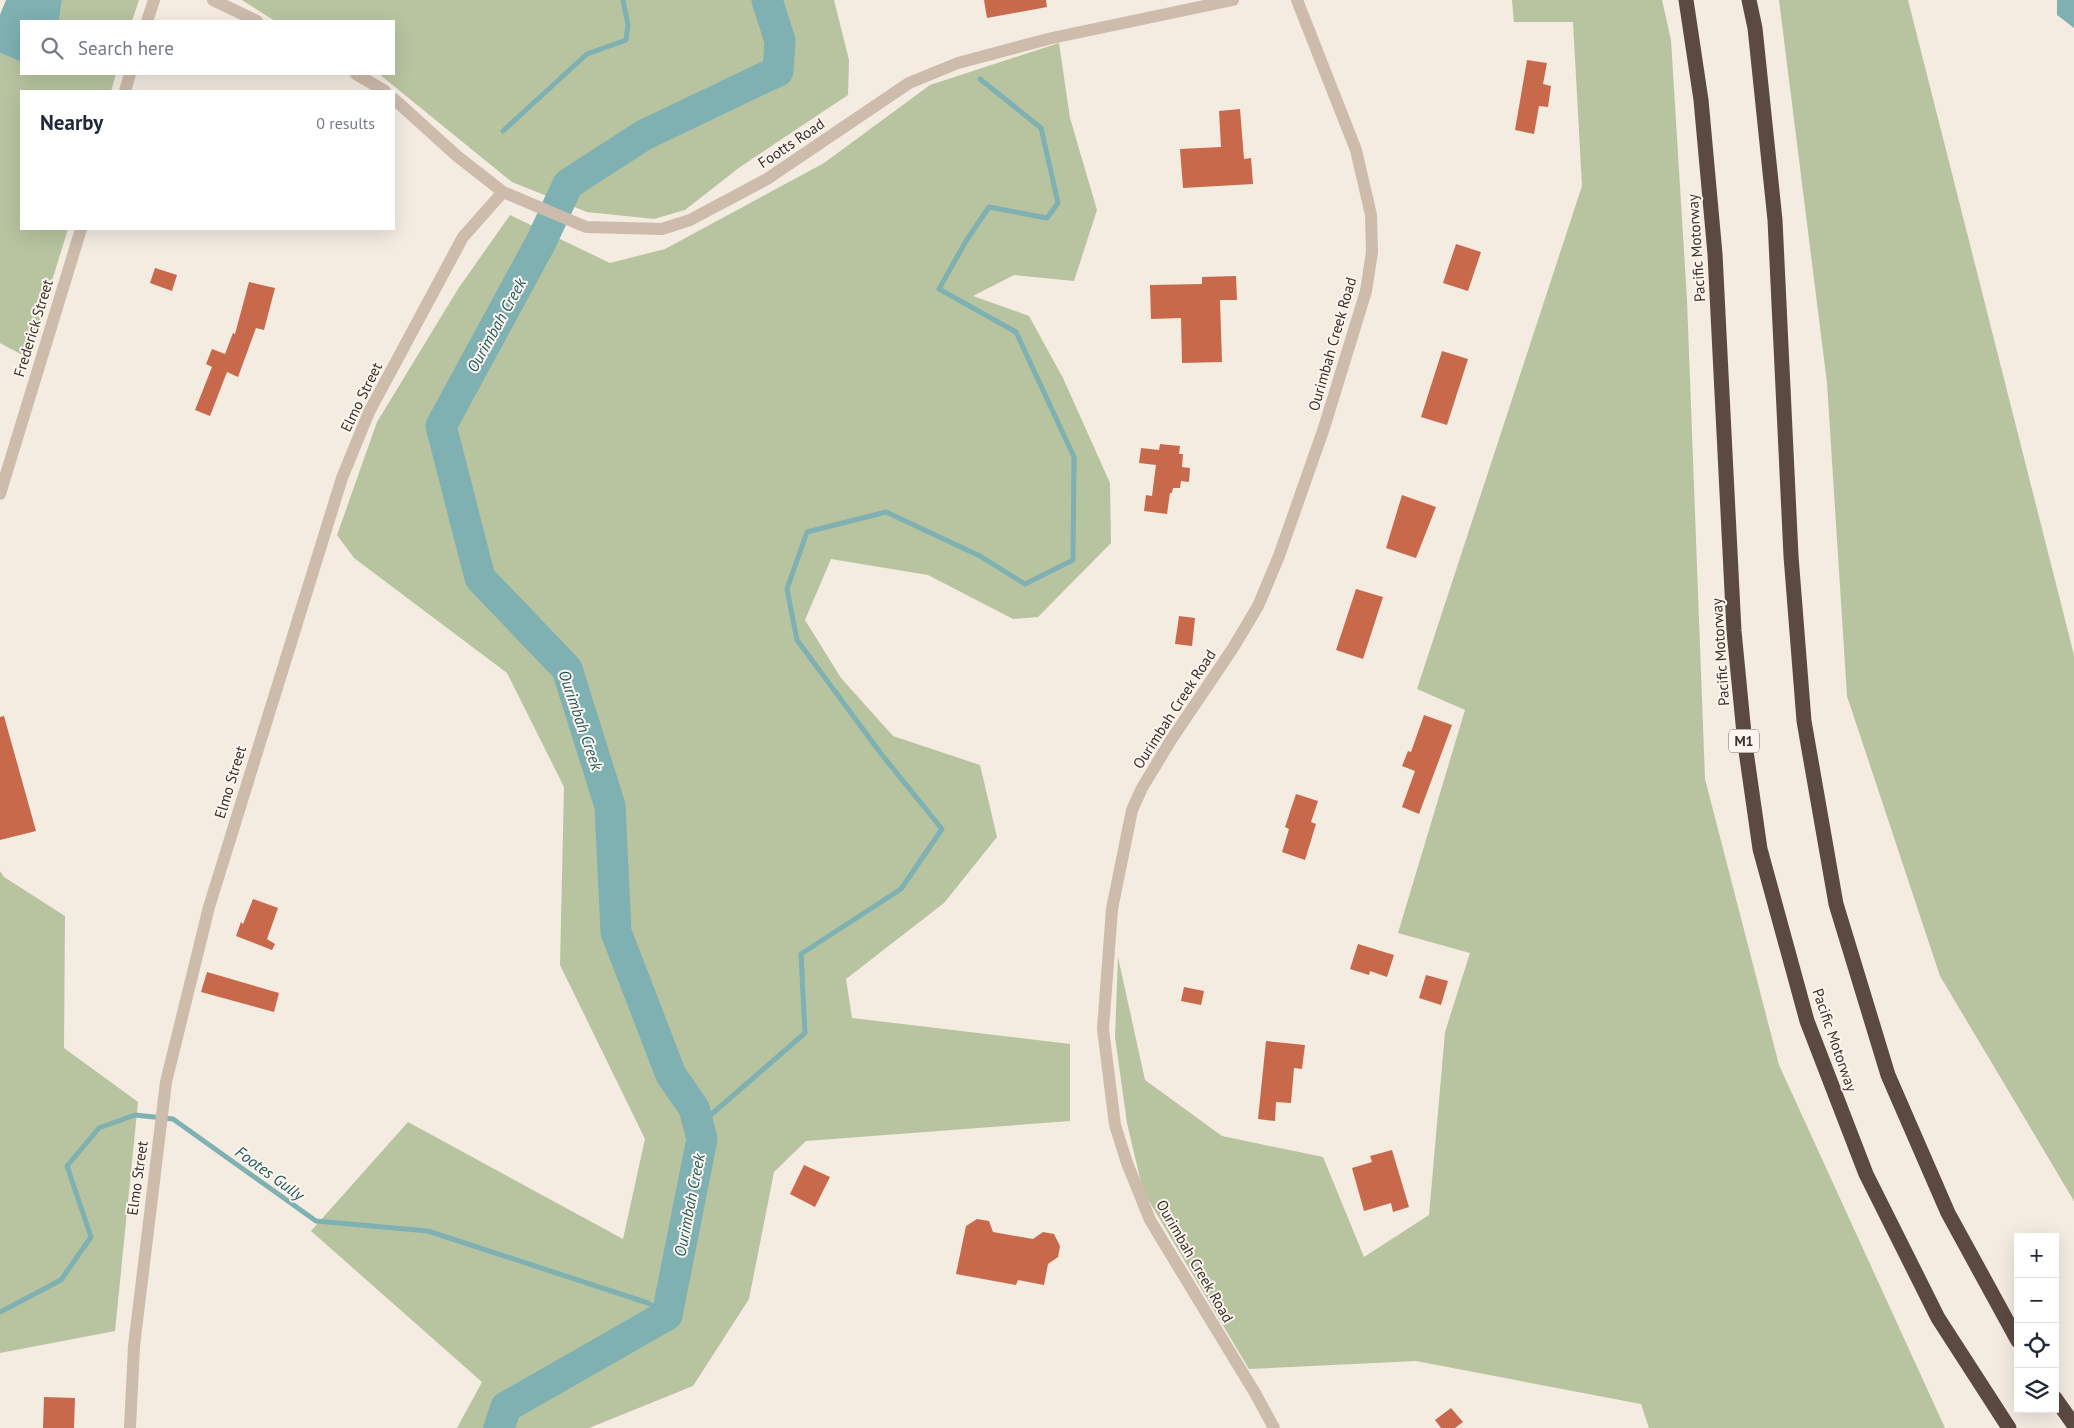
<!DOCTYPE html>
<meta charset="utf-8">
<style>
body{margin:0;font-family:"PT Sans",sans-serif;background:#f6f6f7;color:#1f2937}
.controls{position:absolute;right:15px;bottom:15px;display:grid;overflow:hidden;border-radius:0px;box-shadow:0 5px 20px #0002}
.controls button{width:45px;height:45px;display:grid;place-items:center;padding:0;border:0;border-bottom:1px solid #e0e1e3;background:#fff;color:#1f2937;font:25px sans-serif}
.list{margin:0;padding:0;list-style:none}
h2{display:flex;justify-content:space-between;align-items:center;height:65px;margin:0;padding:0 20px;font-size:21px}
h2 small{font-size:16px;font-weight:400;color:#747a83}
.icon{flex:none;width:28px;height:28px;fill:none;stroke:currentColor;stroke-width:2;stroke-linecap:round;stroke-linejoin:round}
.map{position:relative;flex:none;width:2074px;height:1428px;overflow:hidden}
.search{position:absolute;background:#fff;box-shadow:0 5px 20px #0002;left:20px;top:20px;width:375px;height:55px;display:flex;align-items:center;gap:12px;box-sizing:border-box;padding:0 18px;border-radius:0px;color:#747a83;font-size:19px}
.panel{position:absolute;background:#fff;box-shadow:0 5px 20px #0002;left:20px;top:90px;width:375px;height:140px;border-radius:0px}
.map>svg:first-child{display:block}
.green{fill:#b8c4a0}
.water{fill:#7fb0b2}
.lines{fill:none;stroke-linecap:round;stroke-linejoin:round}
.stream{stroke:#7fb0b2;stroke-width:5}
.river{stroke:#7fb0b2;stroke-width:31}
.building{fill:#c8694b}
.minor{stroke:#cdbbac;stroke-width:12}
.motorway{stroke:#5c4a42;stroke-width:15}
.labels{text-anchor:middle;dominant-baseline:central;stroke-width:4;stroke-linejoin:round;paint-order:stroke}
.shield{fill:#fbf5ee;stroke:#756b66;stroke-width:1}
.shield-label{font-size:14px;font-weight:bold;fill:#3b302b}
.street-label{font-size:15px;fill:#3b302b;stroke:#fbf5ee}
.water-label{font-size:16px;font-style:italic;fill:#1f5a5e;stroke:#fbf5ee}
</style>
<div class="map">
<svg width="2074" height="1428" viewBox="0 0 2074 1428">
<rect width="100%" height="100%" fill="#f4ebe1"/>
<!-- green -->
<path class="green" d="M62,0h77l-7,21h-73z
M242,0h592l15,60 -1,35 -108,72 -55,43 -31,9 -67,-7 -75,-30 -133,-108h15v-53h-119z
M1512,0h150l9,40 16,260 18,479 74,286 166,363h-296l-8,-24 -225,-43 -167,8 -106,-178 -16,-68 -12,-86 3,-80 27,123 77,56 101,21 41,100 65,-42 16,-183 25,-79 -72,-20 67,-223 -48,-21 165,-503 -9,-164h-59z
M1779,0h129l166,655v546l-134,-225 -93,-280 -20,-313z
M1059,43l11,75 27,92 -23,71 -60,-6 -41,21 56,20 34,62 47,105 1,60 -73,74 -25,2 -85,-44 -97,-16 -26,61 36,58 52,58 87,29 17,72 -53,66 -98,76 6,39 218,26v77l-264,20 -32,31 -25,127 -56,87 -104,42h-132l25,-46 -171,-151 97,-109 215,117 22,-100 -85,-174 4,-178 -57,-114 -153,-115 -17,-23 40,-113 81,-133 52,-74 100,48 55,-14 159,-86 106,-78z
M0,53l21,9v12h95l-5,17h-90v138h47l-40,129 -28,-15z
M0,871l4,6 61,39 -1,132 74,54 -23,229 -115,22z"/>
<!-- water -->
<path class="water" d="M6,0h56l-3,21h-38v41l-21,-9v-38z
M2057,0h17v28l-17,-13z"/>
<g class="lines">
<!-- stream -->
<path class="stream" d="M503,131l84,-77 39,-14 2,-15 -5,-25
M698,1126l107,-93 -4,-79 100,-65 41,-60 -60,-74 -85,-115 -10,-51 20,-57 79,-20 94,44 45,28 48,-24 1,-103 -58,-125 -77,-43 27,-48 23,-34 58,11 11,-15 -17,-75 -61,-49
M0,1312l61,-32 30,-43 -24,-71 32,-38 36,-13 38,4 143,102 112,10 220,72 19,12"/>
<!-- river -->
<path class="river" d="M499,1428l7,-21 161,-92 35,-176 -8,-31 -23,-33 -55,-143 -6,-126 -43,-137 -87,-91 -39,-152 100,-184 27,-58 76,-49 134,-64 2,-30 -13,-41"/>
</g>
<!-- building -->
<path class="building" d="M984,0h62l1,7 -60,11z
M1527,60l20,3 -4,21 8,2 -3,21 -9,-1 -5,28 -19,-4z
M1240,109l4,50 7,-1 2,26 -70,4 -3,-39 41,-2 -2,-36z
M1456,244l25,8 -13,39 -25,-8z
M155,268l22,7 -5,16 -22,-8z
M1236,276l1,24h-17l2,62 -40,1 -1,-45 -30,1 -1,-34 52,-1v-7z
M249,282l26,6 -11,42 -8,-2 -18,49 -11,-5 -17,44 -15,-6 17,-43 -6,-3 6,-15 13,5 8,-21 2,1z
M1442,351l26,8 -21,66 -26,-8z
M1160,444l20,2 -1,8h4l-1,13 8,1 -1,14 -8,-1 -1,7h-7l-1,5h-2l-3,21 -23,-3 2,-16 6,1 4,-31 -17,-2 2,-15 18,2z
M1402,495l34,12 -20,51 -30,-10z
M1356,589l27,8 -20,62 -27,-9z
M1179,616l16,2 -3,28 -17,-2z
M1424,715l28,10 -33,89 -17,-7 13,-36 -13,-5 6,-15 3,1z
M4,716l32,115 -36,9v-123z
M1296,794l22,7 -7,21 5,2 -11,36 -23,-8 7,-23 -4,-2z
M253,899l25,9 -11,31 8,5 -3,6 -36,-14 5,-14 2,2z
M1358,944l36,11 -7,22 -17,-6 -1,4 -19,-6z
M207,972l72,21 -5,19 -73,-20z
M1426,975l22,6 -7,24 -22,-7z
M1184,987l20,4 -3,14 -20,-4z
M1266,1041l39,4 -3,24 -8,-1 -3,35 -15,-1 -1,19 -17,-2z
M1392,1150l17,57 -16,5 -2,-9 -27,8 -12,-43 20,-6 -2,-6z
M804,1165l26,12 -15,30 -25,-13z
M977,1219l12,2 4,11 40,7 10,-7 11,2 6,12 -2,11 -10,7 -4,21 -26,-5 -2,5 -60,-11 10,-48z
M44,1397l31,1 -1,30h-31z
M1451,1408l12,14 -8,6h-14l-6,-8z"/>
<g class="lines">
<!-- minor -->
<path class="minor" d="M213,0l44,21
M147,21l7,-21
M356,74l29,17
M125,91l5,-17
M394,99l63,57 46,36 83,35 76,2 28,-9 77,-41 142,-96 49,-20 94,-25 181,-38
M0,494l81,-265
M130,1428l4,-82 32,-264 43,-175 133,-429 27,-66 94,-175 40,-45
M1274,1428l-19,-35 -105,-173 -23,-57 -12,-38 -12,-96 9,-120 20,-99 10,-22 29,-48 62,-92 25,-42 21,-50 45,-128 42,-137 6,-39 -1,-37 -15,-65 -59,-150"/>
<!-- motorway -->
<path class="motorway" d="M1686,0l15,100 14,154 19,377 11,113 15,105 47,172 59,153 72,144 71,110
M1749,0l6,28 20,192 16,336 13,165 32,183 52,171 60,138 70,128
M2055,1398l19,27"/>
</g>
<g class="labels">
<!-- shield labels -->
<rect class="shield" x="1729" y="729.5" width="30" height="23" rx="4"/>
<g class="shield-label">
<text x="1744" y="741">M1</text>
</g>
<!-- street labels -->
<g class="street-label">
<text transform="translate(791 143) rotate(-34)">Footts Road</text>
<text transform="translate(1696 248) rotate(-94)">Pacific Motorway</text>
<text transform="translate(33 328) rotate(-73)">Frederick Street</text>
<text transform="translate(1332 344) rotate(-74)">Ourimbah Creek Road</text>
<text transform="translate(361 397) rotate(-64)">Elmo Street</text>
<text transform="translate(1720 652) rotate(-94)">Pacific Motorway</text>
<text transform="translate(1174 709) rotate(-57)">Ourimbah Creek Road</text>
<text transform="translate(230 782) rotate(-73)">Elmo Street</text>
<text transform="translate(1835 1040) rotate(71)">Pacific Motorway</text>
<text transform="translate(137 1178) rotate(-82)">Elmo Street</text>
<text transform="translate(1195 1261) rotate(60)">Ourimbah Creek Road</text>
</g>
<!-- water labels -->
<g class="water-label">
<text transform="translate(496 325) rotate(-61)">Ourimbah Creek</text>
<text transform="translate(581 720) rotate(71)">Ourimbah Creek</text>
<text transform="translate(270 1173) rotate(36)">Footes Gully</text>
<text transform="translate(689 1205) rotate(-79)">Ourimbah Creek</text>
</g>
</g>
</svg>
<div class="controls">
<button>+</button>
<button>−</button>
<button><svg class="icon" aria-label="locate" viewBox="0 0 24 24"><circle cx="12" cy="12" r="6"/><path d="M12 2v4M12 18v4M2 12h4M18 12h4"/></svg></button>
<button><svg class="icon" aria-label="layers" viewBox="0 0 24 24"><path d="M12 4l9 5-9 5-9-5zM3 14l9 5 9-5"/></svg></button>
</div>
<div class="search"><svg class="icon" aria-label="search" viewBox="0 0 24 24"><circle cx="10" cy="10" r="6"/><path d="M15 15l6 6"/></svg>Search here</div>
<section class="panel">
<h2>Nearby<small>0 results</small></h2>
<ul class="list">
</ul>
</section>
</div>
